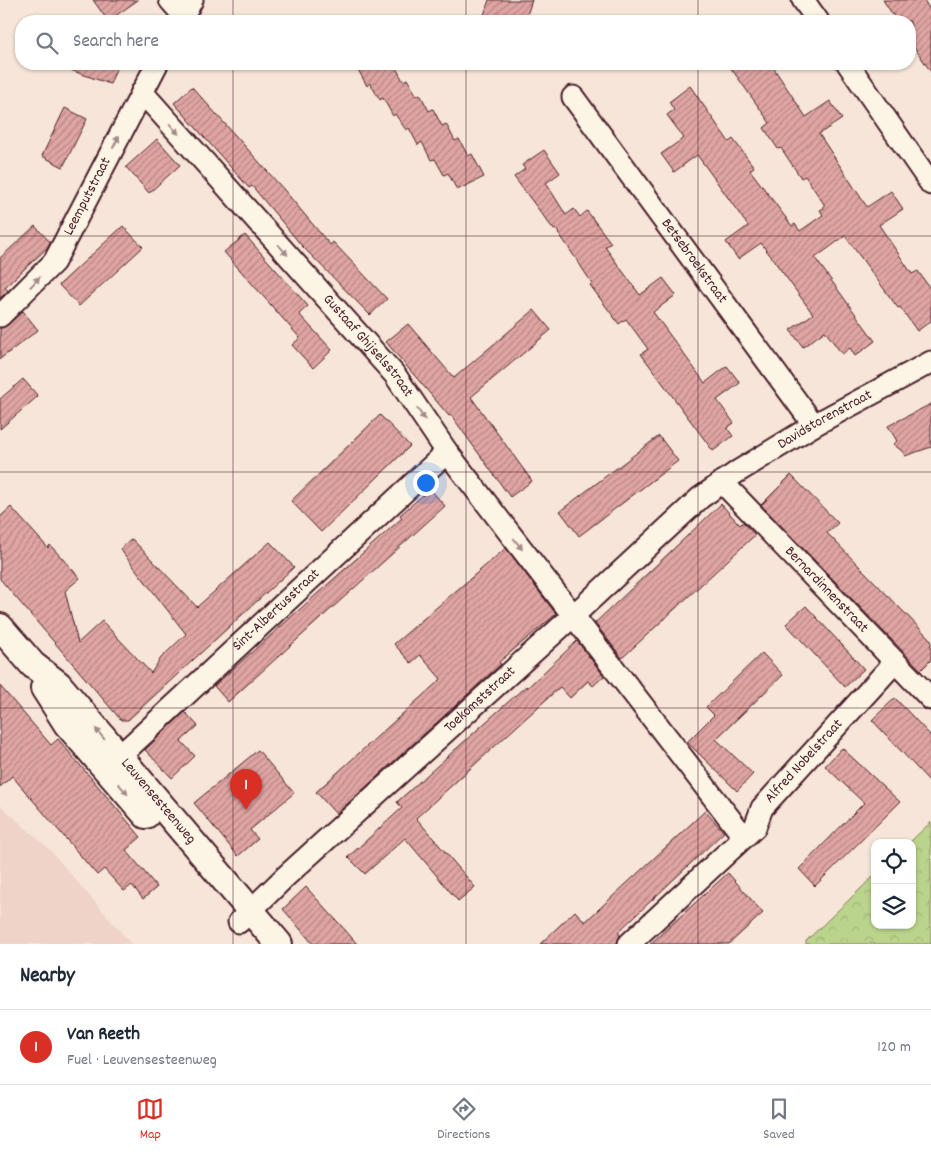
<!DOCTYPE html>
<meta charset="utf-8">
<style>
body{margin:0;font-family:Dekko,sans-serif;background:#f6f6f7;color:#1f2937}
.controls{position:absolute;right:15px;bottom:15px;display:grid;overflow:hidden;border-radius:10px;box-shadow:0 1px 4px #0004}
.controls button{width:45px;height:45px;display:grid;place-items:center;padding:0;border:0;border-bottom:1px solid #e0e1e3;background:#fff;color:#1f2937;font:25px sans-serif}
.you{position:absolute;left:425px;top:482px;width:18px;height:18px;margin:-12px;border:4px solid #fff;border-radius:50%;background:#1a73e8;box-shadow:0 0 0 8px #1a73e833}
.badge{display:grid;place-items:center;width:32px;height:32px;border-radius:50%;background:#d93025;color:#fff;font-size:16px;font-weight:700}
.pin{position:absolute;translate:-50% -41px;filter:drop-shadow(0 1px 2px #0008)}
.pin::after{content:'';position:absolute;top:26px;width:18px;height:15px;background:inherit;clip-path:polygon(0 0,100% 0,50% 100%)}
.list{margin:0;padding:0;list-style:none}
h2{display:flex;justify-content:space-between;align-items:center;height:65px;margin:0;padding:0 20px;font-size:21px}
h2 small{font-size:16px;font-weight:400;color:#747a83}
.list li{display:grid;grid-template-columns:32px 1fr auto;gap:15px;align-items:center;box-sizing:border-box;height:75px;padding:0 20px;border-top:1px solid #e0e1e3}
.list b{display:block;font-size:19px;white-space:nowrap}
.list p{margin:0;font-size:16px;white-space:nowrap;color:#747a83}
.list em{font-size:16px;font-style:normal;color:#747a83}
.icon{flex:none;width:28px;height:28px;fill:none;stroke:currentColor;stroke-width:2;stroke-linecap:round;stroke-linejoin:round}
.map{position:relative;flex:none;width:931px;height:944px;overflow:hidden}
.search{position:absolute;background:#fff;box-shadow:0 1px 4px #0004;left:15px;right:15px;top:15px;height:55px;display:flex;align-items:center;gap:12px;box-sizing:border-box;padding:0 18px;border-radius:20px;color:#747a83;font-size:19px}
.sheet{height:140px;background:#fff}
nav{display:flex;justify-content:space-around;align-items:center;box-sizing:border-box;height:70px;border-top:1px solid #e0e1e3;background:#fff;font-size:14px;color:#747a83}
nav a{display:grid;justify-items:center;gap:2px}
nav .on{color:#d93025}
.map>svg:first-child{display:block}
.built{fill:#efd2c8}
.forest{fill:url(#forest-crowns);stroke:#827a5b}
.building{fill:url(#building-hatch);stroke:#4a1f2b}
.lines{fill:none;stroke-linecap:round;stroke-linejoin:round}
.minor-casing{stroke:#4a1f2b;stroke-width:25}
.major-casing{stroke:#4a1f2b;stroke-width:30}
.minor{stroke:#fcf5e5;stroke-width:21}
.major{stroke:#fcf5e5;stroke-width:26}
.oneway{fill:#a38a88}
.grid{fill:none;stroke:#4a1f2b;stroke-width:1;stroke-opacity:0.55}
.labels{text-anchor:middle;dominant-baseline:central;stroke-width:4.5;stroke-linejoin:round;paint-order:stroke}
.street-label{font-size:15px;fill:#4a1f2b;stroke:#fcf5e5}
</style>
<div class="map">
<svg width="931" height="944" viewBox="0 0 931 944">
<defs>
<pattern id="forest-crowns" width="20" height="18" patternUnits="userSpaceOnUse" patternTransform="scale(1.25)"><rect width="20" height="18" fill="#bad48b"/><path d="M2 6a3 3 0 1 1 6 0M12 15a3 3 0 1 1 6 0" fill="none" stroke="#a1b678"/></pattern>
<pattern id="building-hatch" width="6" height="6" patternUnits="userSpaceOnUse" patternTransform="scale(1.25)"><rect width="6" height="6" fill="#e0a5a3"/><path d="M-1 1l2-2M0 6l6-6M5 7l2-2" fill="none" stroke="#b88685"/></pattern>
</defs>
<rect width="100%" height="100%" fill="#f6e5d8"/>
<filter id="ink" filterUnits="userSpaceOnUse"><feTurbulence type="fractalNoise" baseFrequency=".02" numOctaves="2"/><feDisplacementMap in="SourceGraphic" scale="10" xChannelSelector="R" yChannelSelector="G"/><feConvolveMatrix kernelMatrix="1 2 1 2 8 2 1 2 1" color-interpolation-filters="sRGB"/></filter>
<g filter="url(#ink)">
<!-- built -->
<path class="built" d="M0,805l48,43 83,96h-131z"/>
<!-- forest -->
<path class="forest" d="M931,822v122h-125v-3l69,-66v50h37v-82h-3z"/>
<!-- building -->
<path class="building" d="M93,0h45l-30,21z
M489,0h43l-7,21h-43z
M883,0h41l7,12v60l-21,-31v-20h-13z
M60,64h58l-8,20 -51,-18z
M355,64h39l9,17 4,-2 10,17 3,-2 9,17 4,-2 9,17 4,-2 9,17 4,-2 9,17 4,-2 12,23 -27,13 -9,-17 -4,2 -9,-16 -4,1 -9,-18 -4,3 -9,-17 -3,2 -11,-16 -2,2 -10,-18 -3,2 -10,-17 -3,3z
M728,64h43l35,53 24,-16 12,18 -23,15 48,73 24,-16 12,18 -24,16 33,49 6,-3 13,19v31l-14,10 -17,-24 -2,1 -53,-72 -30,22 60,83 -20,15 -5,-8 -8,6 -17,-23 -22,16 -13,-17 23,-16 -52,-71 -23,16 -12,-17 22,-16 -34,-48 -17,-23 -23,17 -13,-18 23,-16 -17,-23 7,-5 -5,-8 21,-16 39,56 4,-3 21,28 -4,3 42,56 3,-2 5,7 23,-16 -3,-5 4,-2v-4l-19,-28 -4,2 -20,-30 -3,1 -14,-21 6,-5z
M192,87l93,104 45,54 3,-3 54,57 -17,16 -68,-69 -50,-60 -3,2 -75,-85z
M65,108l22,11 -24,48 -21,-11z
M157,139l23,26 -31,28 -23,-26z
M544,150l16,23 -14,10 20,32 8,-6 6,8 7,-6 24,32 -6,4 35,48 23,-17 13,17 -23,17 52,71 22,-17 13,17 -23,17 17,23 -7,5 6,8 -20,15 -72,-97 7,-5 -22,-30 -7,5 -29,-39 2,-2 -36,-54 -2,1 -40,-53 11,-8 -3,-4z
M35,226l15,16 -3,6 -42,39 3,4 -8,7v-40z
M123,226l20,21 -64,59 -20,-21z
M245,235l63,71 -9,8 33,36 -19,18 -21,-23 8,-7 -76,-86z
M534,310l17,20 -80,67 61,84 -22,16 -59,-82 -2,1 -63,-74 22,-18 46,54z
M23,311l15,19 -38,29v-31l8,-3z
M23,379l15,17 -38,33v-30z
M931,404v43l-26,9 -3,-5 -9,-7 4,-3 -9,-15z
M380,415l30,31 -89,86 -30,-31z
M659,436l19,25 -99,75 -19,-25z
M791,475l47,48 -11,10 104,107v20l-10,10 -160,-165z
M430,489l15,17 -217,196 -14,-16 188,-168 -2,-3z
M721,504l19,21 3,-3 12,13 -133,123 -27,-35z
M11,507l37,41 2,-3 30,33 -15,13 13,52 24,-22 49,52 10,-15 25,-24 -66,-85 12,-10 65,68 73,-65 24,25 -166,153h-7l-121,-141v-62z
M506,548l50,66 -57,48 2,2 -165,150 -20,-22 125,-113 -21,-24 -9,8 -17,-19z
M806,606l58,63 -19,18 -59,-63z
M577,641l27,35 -11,10 -5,-5 -18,17 -10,-11 -144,131 59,69 -17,14 -53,-63 -40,36 -17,-17 54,-49 -5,-6 129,-116 1,2z
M762,653l21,22 -67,64 37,35 -16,17 -50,-49 27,-27 -8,-8z
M0,686l51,59 7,-6 83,98 -15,13 31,37 -14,12 -11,-14 -8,6 -20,-22 -7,6 -85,-99 -12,11z
M895,698l36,38v47l-59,-63z
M185,712l13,14 -17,15 14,15 -23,22 -27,-28z
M842,748l58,54 -85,84 -16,-17 65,-66 -39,-37z
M258,750l36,43 -44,37 8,9 -20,17 -44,-53z
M705,811l19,21 -106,100 2,3 -3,9h-77l35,-33 10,11z
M728,873l35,40 -34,31h-79z
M306,887l40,44 11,13h-44l-30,-35z"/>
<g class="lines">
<!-- minor casing -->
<g class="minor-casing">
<g id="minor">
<path d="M170,0l14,16"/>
<path d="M803,0l15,21"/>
<path d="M181,21l11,-21"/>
<path d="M848,64l83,120"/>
<path id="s1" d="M142,92l253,283 52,77 297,385"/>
<path id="s2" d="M573,97l241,328"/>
<path id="s3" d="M0,316l54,-54 103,-198"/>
<path id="s4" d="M722,482l209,217"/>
<path id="s5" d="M108,767l339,-315"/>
<path id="s6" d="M239,922l46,-45 289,-262 126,-117 37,-26 77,-47 117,-63"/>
<path id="s7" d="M629,944l126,-117 7,-19 133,-146"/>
</g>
</g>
<!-- major casing -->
<g class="major-casing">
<g id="major">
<path id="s8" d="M0,627l33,38 25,19 221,260"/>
<path d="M44,688l23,36 79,91"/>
</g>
</g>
<!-- minor -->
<use href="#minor" class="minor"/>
<!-- major -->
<use href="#major" class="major"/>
</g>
<!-- one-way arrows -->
<defs><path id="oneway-solid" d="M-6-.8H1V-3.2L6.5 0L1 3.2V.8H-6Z" transform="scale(1.25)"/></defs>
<g class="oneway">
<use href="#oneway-solid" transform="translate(174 129) rotate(48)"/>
<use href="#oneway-solid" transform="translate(116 142) rotate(-63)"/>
<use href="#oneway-solid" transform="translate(283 250) rotate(48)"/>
<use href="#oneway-solid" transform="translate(35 282) rotate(-47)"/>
<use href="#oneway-solid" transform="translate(421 414) rotate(56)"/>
<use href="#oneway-solid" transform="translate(518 544) rotate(52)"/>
<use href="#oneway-solid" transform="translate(100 734) rotate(-130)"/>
<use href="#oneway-solid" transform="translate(123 789) rotate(49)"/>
</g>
</g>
<!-- grid -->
<path class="grid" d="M233,0v21M466,0v21M698,0v21M233,64v880M466,64v880M698,64v880M0,236h931M0,472h931M0,708h931"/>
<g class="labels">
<!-- street labels -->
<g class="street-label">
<text stroke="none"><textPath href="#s3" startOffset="150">Leemputstraat</textPath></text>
<text stroke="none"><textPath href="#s2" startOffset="204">Betsebroekstraat</textPath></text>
<text stroke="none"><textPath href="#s1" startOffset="340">Gustaaf Ghijselsstraat</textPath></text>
<text stroke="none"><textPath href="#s6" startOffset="774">Davidstorenstraat</textPath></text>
<text stroke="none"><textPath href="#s4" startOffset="150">Bernardinnenstraat</textPath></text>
<text stroke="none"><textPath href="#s5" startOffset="230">Sint-Albertusstraat</textPath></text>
<text stroke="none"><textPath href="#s6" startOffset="328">Toekomststraat</textPath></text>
<text stroke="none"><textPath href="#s7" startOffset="255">Alfred Nobelstraat</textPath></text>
<text stroke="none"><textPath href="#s8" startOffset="236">Leuvensesteenweg</textPath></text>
</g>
</g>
</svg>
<div class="controls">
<button><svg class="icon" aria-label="locate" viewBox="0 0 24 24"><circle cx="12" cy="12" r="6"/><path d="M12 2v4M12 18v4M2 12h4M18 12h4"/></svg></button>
<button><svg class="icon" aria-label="layers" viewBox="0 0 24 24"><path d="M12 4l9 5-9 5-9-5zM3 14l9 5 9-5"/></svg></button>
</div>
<div class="you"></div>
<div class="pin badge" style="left:246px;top:810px">1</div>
<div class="search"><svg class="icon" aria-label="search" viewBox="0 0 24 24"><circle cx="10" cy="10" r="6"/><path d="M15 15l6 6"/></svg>Search here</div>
</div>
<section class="sheet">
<h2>Nearby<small></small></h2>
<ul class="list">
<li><span class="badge">1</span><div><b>Van Reeth</b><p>Fuel · Leuvensesteenweg</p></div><em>120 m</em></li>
</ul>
</section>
<nav>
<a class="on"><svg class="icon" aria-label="map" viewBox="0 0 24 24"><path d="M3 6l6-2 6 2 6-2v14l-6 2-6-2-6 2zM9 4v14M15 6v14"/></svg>Map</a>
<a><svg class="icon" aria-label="directions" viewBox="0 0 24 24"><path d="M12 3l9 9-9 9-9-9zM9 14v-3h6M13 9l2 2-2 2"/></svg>Directions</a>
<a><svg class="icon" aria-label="saved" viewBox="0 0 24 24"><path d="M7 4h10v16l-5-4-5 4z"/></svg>Saved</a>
</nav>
